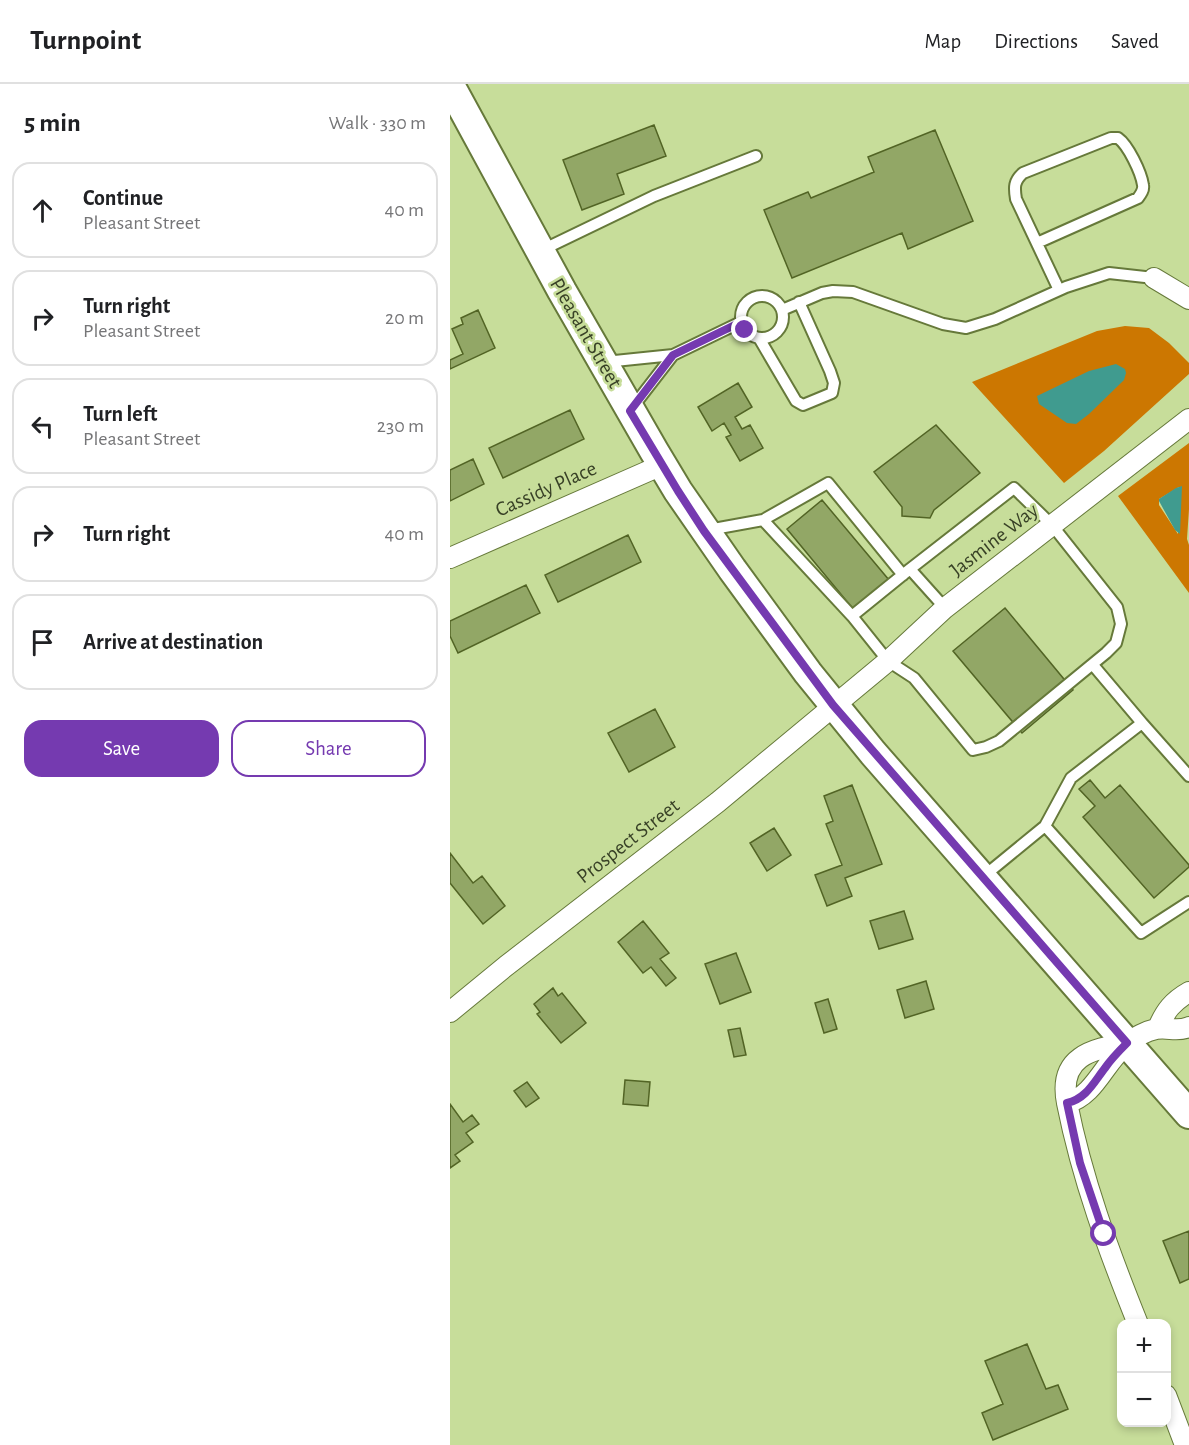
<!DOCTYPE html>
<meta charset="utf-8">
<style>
body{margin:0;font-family:"Alegreya Sans",sans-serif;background:#f6f6f6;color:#202124}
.controls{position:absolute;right:18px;bottom:18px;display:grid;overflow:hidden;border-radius:12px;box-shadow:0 3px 9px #0003}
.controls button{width:54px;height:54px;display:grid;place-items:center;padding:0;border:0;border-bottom:2px solid #e0e0e0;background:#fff;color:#202124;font:30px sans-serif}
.stop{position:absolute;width:18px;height:18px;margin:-14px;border:4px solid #753ab0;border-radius:50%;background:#fff}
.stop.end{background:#753ab0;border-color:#fff;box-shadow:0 2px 6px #0008}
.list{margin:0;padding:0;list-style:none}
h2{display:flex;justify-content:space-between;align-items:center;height:78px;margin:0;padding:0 24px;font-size:26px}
h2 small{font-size:20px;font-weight:400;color:#757577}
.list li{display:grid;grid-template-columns:39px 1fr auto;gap:18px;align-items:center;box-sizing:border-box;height:96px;margin:0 12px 12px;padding:0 12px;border:2px solid #e0e0e0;border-radius:18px}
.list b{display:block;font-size:22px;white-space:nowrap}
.list p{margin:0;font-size:20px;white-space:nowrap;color:#757577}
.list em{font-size:20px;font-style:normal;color:#757577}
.actions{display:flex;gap:12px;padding:18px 24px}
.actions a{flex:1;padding:14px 0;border:2px solid #753ab0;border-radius:18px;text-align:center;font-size:21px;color:#753ab0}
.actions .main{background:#753ab0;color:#fff}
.icon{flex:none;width:33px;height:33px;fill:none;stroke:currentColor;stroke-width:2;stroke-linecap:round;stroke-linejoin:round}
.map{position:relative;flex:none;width:739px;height:1361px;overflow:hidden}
header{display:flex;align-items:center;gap:36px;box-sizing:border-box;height:84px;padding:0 30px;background:#fff;border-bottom:2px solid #e0e0e0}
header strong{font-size:28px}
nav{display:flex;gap:33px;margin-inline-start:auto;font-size:21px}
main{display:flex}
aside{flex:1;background:#fff}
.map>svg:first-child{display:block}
.forest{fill:#cc7701;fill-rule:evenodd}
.water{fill:#409b8f}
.building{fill:#92a766;stroke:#526425;stroke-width:1.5}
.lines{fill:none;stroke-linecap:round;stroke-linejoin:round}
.service-casing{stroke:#66793a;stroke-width:14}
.minor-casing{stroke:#66793a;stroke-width:22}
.secondary-casing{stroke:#66793a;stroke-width:32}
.service{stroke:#fff;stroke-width:10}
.minor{stroke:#fff;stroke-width:20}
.secondary{stroke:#fff;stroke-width:28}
.route{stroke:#753ab0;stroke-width:8}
.labels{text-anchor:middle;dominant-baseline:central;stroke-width:5;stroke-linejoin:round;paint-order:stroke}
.street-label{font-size:21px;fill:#384126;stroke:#c7dd9a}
</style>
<header>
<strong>Turnpoint</strong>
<nav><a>Map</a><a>Directions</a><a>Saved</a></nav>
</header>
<main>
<aside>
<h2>5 min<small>Walk · 330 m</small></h2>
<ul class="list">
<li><svg class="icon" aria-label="ahead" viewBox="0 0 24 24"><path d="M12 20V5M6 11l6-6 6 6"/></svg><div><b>Continue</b><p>Pleasant Street</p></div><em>40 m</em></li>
<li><svg class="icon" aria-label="right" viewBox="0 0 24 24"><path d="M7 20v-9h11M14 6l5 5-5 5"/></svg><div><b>Turn right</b><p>Pleasant Street</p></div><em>20 m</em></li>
<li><svg class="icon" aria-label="left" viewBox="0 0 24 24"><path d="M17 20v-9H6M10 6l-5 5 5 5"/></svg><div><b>Turn left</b><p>Pleasant Street</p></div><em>230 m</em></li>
<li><svg class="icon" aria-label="right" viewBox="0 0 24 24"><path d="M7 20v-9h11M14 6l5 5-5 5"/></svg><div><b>Turn right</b></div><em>40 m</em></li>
<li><svg class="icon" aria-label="arrive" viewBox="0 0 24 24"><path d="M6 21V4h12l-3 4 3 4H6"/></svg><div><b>Arrive at destination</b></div></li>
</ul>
<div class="actions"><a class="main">Save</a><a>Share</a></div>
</aside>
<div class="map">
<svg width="739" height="1361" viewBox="0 0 739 1361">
<rect width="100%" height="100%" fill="#c7dd9a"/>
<!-- forest -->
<path class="forest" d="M675,242l24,2 20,15 20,20v11l-85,77 -40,32 -92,-101 125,-51z
M739,359v66l-2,30 2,6v48l-71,-97zM729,403l-1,47 -19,-29v-6z"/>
<!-- water -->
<path class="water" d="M666,280l9,5 1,4 -2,7 -35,34 -13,10 -9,-1 -28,-19 -2,-8 52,-25z
M732,402l-2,48 -5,-4 -16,-29v-2l17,-11z"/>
<!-- building -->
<path class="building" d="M204,41l12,31 -49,18 7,20 -42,16 -19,-50z
M485,46l38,91 -65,28 -6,-16 -110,45 -28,-68 44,-18 3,6 63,-26 -6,-15z
M28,226l17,38 -45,21v-9l13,-6 -11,-25 11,-5 -2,-6z
M288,299l14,24 -17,10 7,12 8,-4 13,23 -23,13 -14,-24 5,-2 -7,-12 -12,8 -14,-24z
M120,326l14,29 -81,39 -14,-30z
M486,341l44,48 -46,37 -4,8 -28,-2v-9l-28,-35z
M23,375l11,25 -34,17v-31z
M372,416l67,80 -35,30 -67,-81z
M178,451l13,27 -83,40 -13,-27z
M76,501l14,28 -82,40 -8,-17v-15z
M555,524l68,82 -51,43 -69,-82z
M205,625l20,38 -46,25 -21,-39z
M640,696l15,18 15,-13 69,80v2l-35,31 -71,-81 12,-11 -16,-17z
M402,701l30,79 -37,14 7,18 -25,10 -12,-31 27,-10 -16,-41 7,-3 -9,-25z
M324,744l17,27 -24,16 -17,-28z
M0,769l23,30 9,-7 23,30 -22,18 -33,-41z
M454,827l9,28 -34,10 -9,-28z
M193,837l26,32 -9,6 16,19 -10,8 -15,-19 -8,6 -25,-31z
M286,869l15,39 -31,12 -15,-40z
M476,897l8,28 -29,9 -8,-28z
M103,904l5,8 4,-3 24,30 -25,20 -24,-29 3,-2 -6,-8z
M378,915l9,30 -13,4 -9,-30z
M290,944l6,27 -12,2 -6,-27z
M175,996l25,2 -2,24 -25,-2z
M77,998l12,16 -13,9 -12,-16z
M0,1020l13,18 9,-7 7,9 -13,9 7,9 -18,13 5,6 -10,7z
M739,1147v48l-9,4 -17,-42z
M577,1260l19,45 12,-4 10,24 -75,31 -11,-27 21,-9 -18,-43z"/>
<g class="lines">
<!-- service casing -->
<g class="service-casing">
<path id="service" d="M587,159l101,-45c3,-4 6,-8 5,-13 -2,-13 -15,-40 -25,-47h-7l-88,35c-9,8 -9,14 -7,26l43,91
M90,167l114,-55 102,-40
M291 233a21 21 0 1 1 42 0a21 21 0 1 1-42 0Z
M332,226l40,-17 11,-2 20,1 90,32 23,4 29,-9 71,-32 43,-14 45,5
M309,254l37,63 7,4 29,-12 2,-10 -4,-12 -31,-69
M223,271l68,-33
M155,278l68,-7 -41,53
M313,436l89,96
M258,446l55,-10 65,-37 75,92
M460,485l-58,47 36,45 26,17 59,72 13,-3 13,-6 107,-88 10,-10 5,-19 -4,-17 -65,-82 -38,-37 -104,81 35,39
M643,581l49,58
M595,742l96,107 48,-31
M534,792l61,-50 26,-48 71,-55 47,53"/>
</g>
<!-- minor casing -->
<g class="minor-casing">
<path id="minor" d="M704,194l35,21
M0,474l212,-93
M0,928l56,-46 212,-164 170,-141 57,-53 244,-189
M708,944c7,-17 15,-27 31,-36
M677,959c-36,6 -69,14 -60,60 28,-7 38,-42 60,-59 7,-7 20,-13 29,-15 12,-2 22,3 33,-2
M617,1019c15,76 42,149 71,221
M716,1311l19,50"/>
</g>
<!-- secondary casing -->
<g class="secondary-casing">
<path id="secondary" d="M0,1l112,206 92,160 24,40 54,78 76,104 65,80 316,361"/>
</g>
<!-- service -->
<use href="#service" class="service"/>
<!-- minor -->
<use href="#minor" class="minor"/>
<!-- secondary -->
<use href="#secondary" class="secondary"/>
</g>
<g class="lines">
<!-- route -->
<path class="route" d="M295,246l-4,-8 -68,33 -43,56 48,80 26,40 129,174 294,338c-8,8 -16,16 -22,25 -11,14 -19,31 -38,35l13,60 24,71"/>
</g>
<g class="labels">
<!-- street labels -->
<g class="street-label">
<text transform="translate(136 249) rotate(60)">Pleasant Street</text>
<text transform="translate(96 405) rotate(-24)">Cassidy Place</text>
<text transform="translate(544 456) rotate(-38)">Jasmine Way</text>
<text transform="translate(178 757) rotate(-38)">Prospect Street</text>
</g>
</g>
</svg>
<div class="controls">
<button>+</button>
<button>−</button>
</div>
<div class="stop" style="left:654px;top:1150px"></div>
<div class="stop end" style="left:295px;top:246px"></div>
</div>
</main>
